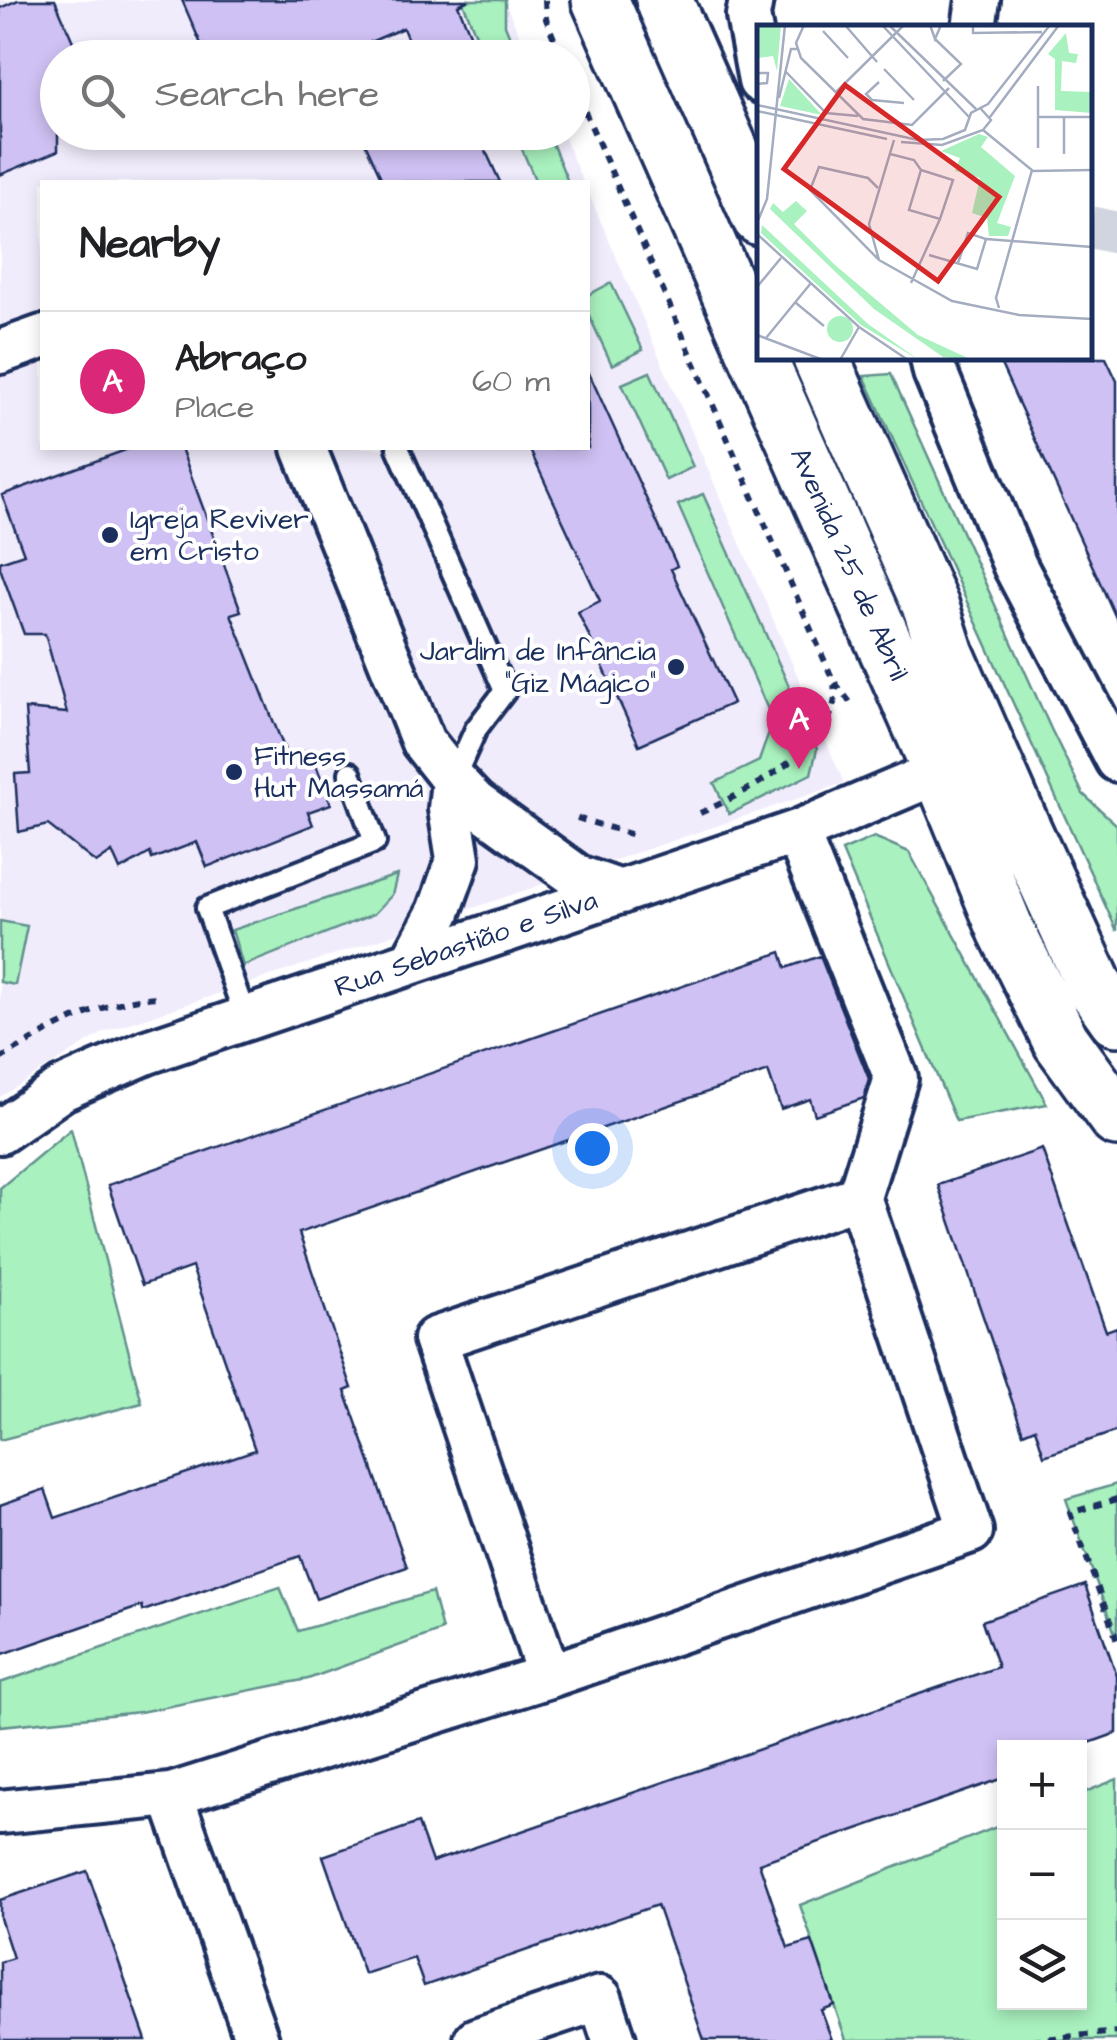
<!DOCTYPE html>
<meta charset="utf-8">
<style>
body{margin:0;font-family:"Architects Daughter",sans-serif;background:#f2f2f2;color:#202124}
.controls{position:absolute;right:30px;bottom:30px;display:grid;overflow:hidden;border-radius:0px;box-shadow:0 5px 15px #0003}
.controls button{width:90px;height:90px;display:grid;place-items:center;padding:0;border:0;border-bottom:2px solid #e0e0e0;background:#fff;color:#202124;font:50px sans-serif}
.you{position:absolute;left:592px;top:1148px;width:35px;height:35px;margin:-25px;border:8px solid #fff;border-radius:50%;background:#1a73e8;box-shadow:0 0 0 15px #1a73e833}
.badge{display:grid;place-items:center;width:65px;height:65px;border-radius:50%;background:#db2777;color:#fff;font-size:32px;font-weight:700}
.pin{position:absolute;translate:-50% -82px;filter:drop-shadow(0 2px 5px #0008)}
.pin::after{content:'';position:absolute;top:52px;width:35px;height:30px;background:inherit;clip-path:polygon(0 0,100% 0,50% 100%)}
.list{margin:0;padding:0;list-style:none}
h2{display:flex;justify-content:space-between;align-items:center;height:130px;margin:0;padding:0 40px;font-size:42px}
h2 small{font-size:32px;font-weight:400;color:#757577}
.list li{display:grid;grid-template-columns:65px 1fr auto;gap:30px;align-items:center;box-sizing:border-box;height:140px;padding:0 40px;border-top:2px solid #e0e0e0}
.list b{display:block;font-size:38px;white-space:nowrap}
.list p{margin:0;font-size:32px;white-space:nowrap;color:#757577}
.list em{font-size:32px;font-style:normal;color:#757577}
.icon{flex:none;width:55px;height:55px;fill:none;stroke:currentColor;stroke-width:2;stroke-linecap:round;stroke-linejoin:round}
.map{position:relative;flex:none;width:1117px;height:2040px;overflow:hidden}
.search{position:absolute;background:#fff;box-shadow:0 5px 15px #0003;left:40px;top:40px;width:550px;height:110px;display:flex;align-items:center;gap:25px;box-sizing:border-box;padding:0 35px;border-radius:55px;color:#757577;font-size:38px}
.panel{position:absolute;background:#fff;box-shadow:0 5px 15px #0003;left:40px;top:180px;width:550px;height:270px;border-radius:0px}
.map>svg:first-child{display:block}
.built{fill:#f1ecfb}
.green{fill:#a9f1be;stroke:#62908e;stroke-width:2.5}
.building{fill:#cfc1f3;stroke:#1b2f5e;stroke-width:2.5}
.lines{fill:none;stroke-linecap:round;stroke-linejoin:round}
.street-tunnel{stroke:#d1d5df;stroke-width:42;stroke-dasharray:42 21;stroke-linecap:butt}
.lane-casing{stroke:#1b2f5e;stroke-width:28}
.street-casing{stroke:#1b2f5e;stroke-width:50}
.secondary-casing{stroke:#1b2f5e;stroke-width:62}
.path{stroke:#1b2f5e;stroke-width:6;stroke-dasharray:8 8;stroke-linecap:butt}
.lane{stroke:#fff;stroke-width:20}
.street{stroke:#fff;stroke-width:42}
.secondary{stroke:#fff;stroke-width:55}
.poi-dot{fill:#1b2f5e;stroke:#fff;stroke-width:4}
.labels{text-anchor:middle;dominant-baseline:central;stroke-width:8;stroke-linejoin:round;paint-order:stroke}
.poi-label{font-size:28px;fill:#1b2f5e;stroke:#fff;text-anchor:start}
.street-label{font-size:28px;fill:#1b2f5e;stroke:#fff}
.inset-road{fill:none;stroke:#a4acbf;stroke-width:2.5}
.view{fill:#d62828;fill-opacity:0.15;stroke:#d62828;stroke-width:5}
.inset-edge{fill:none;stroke:#1b2f5e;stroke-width:5}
</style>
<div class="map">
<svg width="1117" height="2040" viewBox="0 0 1117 2040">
<rect width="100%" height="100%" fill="#fff"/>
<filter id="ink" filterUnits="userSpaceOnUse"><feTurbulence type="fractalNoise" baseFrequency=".01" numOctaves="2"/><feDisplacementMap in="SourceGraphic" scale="20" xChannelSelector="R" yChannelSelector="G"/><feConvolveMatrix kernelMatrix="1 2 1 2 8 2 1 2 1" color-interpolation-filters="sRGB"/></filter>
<g filter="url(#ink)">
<!-- built -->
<path class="built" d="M0,0h504l25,57 -471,1v74l504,1 21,49h-541v266h546v-256l256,591 -740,249 -104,65z"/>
<!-- green -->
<path class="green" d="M462,0h43v25l13,32h-33z
M515,133h33l20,49h-32z
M611,283l32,67 -31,15 -24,-52v-18z
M650,372l43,95 -27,13 -44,-96z
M891,374l160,355 32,65 34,31v106l-253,-555z
M703,494l114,255 -6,25 -82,40 -15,-31 45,-22 14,-40 -95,-216z
M874,837l35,15 138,252 -91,17 -114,-270z
M397,875l-5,20 -18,19 -131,52 -11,-36z
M0,921l27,5 -12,59 -15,-3z
M71,1129l71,274 -142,37v-252z
M1117,1484v155l-51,-140z
M280,1587l18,44 134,-39 10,38 -134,49 -168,33 -140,14v-43z
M1117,1779v261h-271l-46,-135 204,-81v178h76v-208z"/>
<!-- building -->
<path class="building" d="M18,0h37l25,58h-22v93l-58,24v-167z
M182,0h287l-11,5 14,33 -47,20h-10l-12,-30 -70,30h-126z
M360,132h117l23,50h-117z
M998,358h108l11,23v239z
M588,371l89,195 -6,3 62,134 -94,42 -61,-133 22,-11 -71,-153h59z
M131,448h50l60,163 -10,3 57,144 22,-9 21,55 -23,8 5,13 -106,42 -10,-25 -45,17 -2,-6 -30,17 -8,-18 -16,11 -48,-38 -29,7 -4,-58 15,-1 -5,-64 42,4 -22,-79h-21l-24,-66v-6l24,-8 -22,-59z
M781,952l5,16 34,-12 49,123 -5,19 -49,17 -5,-16 -29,10 -13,-38 -469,162 53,155 -7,3 62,176 -91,32 -16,-43 -157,55 -1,-5 -142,49v-150l45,-16 10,29 200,-68 -63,-183 -50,18 -34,-100z
M1042,1149l64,182 11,-4v104l-73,25 -9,-28 -12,5 -85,-248z
M1085,1585l32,91v57l-42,15h-71v30l-245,85 29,85 24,-7 22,64 -13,5 11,30h-128l-47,-135 -233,81 -10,-28 -50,16 -41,-118 95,-33 14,39 566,-195 -16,-46z
M87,1871l59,169h-146v-78l13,-4 -13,-40v-18z"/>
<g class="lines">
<!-- street-tunnel -->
<path class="street-tunnel" d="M1090,227l27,6"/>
<!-- lane casing -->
<g class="lane-casing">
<path id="lane" d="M398,448l107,243 -29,38 -23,51
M246,1019l-39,-111 168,-66 -25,-69"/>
</g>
<!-- street casing -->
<g class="street-casing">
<path id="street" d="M751,0l-3,16 12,65
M974,28l4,-28
M0,352l42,-15
M932,358l3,14 80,194 102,194
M304,448l119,294 30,38 -3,29 8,50 -19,53 -27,50
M453,780l22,23 103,74 43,15
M797,832l99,246 -37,119 -424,142 114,337 422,-145 -112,-334
M0,1132l62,-43 85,-37 650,-220 144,-61
M171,1795l86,245
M0,1812l171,-17 378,-119
M476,2040l124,-42 14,42"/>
</g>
<!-- secondary casing -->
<g class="secondary-casing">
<path id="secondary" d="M600,0l341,771 65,159 55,111 56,77
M664,0l96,217
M821,358l110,249 15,47 74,169 75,164 22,31"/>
</g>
<!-- path -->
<path class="path" d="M545,0l1,19 16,39
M572,82l261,598 19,25
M700,813c43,-19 146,-70 134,-128
M577,818l60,18
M0,1059c49,-29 102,-60 160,-62
M1117,1499l-47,14 47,127
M1033,2040l84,-8"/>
<!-- lane -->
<use href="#lane" class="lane"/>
<!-- street -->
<use href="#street" class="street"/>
<!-- secondary -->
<use href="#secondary" class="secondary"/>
</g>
</g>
<!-- markers -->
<g class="poi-dot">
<circle cx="110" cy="535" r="10"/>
<circle cx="676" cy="667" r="10"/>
<circle cx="234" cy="772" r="10"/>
</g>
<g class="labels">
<!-- poi labels -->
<g class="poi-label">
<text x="130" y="519">Igreja Reviver<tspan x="130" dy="32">em Cristo</tspan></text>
<text x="656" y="651" text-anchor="end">Jardim de Infância<tspan x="656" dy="32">"Giz Mágico"</tspan></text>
<text x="254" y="756">Fitness<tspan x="254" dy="32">Hut Massamá</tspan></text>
</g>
<!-- street labels -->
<g class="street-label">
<text transform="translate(849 564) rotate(66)">Avenida 25 de Abril</text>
<text transform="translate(466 944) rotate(-19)">Rua Sebastião e Silva</text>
</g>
</g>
<!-- overview -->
<g transform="translate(757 25)">
<rect width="335" height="335" fill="#fff"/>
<path d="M0,0h24l-4,46 -4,-15 -16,2zM309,8l3,20 9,1 -2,9 -14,-2 -1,30 31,1v21l-37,-3v-51l-7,-5zM32,54l33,36 -42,-9zM222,109l9,3 -7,10 34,29 -18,47 14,4 -3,9h-19l-2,-18 -15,-5 8,-35 -25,-7 5,-13 -19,-7zM39,176l11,10 -13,13 41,41 83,70 54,25 -29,-3 -69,-48 -104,-100 3,-6 10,9zM5,200l106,99 51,36 -58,-35 -100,-92zM70 304a13 13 0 1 1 26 0a13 13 0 1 1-26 0Z" fill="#a9f1be"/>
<path class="inset-road" d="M47,0l-8,18 5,15 62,61 49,6 37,-37M88,0l32,37M125,0l87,92M132,0l87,84M173,0l5,14 6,-14M216,0v8l69,-1M66,6l25,27M178,14l26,25 -18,17M127,44l30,31M29,47l40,41 32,3M0,48h11l-1,10 -10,1M122,57l-13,12 6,6 32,3M78,68l69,-68M22,73l12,-49h6M0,80l161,35 25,-1 22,-9 6,-17 17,-9 62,-79M0,86l130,28M233,92l69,-92M281,92h54M307,92v37M226,105l50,41 59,-1M137,115l-25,84 10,36 73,41 67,14 73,4M144,117l41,3 41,-15 8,-10 -10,-11M281,123v-62M133,129l24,6 7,10 -12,40 31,9 13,-39 -32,-10M121,163l-10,-10 -49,-11 -9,23 68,69M0,198l10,-24 18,-174M0,209l102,93 49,33M229,214l106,8M172,230l48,14 9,-30 -18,-6 -10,30M154,258l29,-64M0,262l24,-29M39,278l28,23M242,283l-3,-10 36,-128M0,310l66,25M9,313l45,-55M83,335l19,-33"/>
<path class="view" d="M88,60l154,112 -61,84 -154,-112z"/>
<rect width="335" height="335" class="inset-edge"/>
</g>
</svg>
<div class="controls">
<button>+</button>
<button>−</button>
<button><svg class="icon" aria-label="layers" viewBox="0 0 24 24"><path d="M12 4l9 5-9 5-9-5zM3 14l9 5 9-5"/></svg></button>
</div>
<div class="you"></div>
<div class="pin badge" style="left:799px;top:769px">A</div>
<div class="search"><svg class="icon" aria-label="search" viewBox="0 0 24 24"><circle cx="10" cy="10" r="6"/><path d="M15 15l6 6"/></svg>Search here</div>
<section class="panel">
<h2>Nearby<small></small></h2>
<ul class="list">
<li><span class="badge">A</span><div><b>Abraço</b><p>Place</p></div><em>60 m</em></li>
</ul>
</section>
</div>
